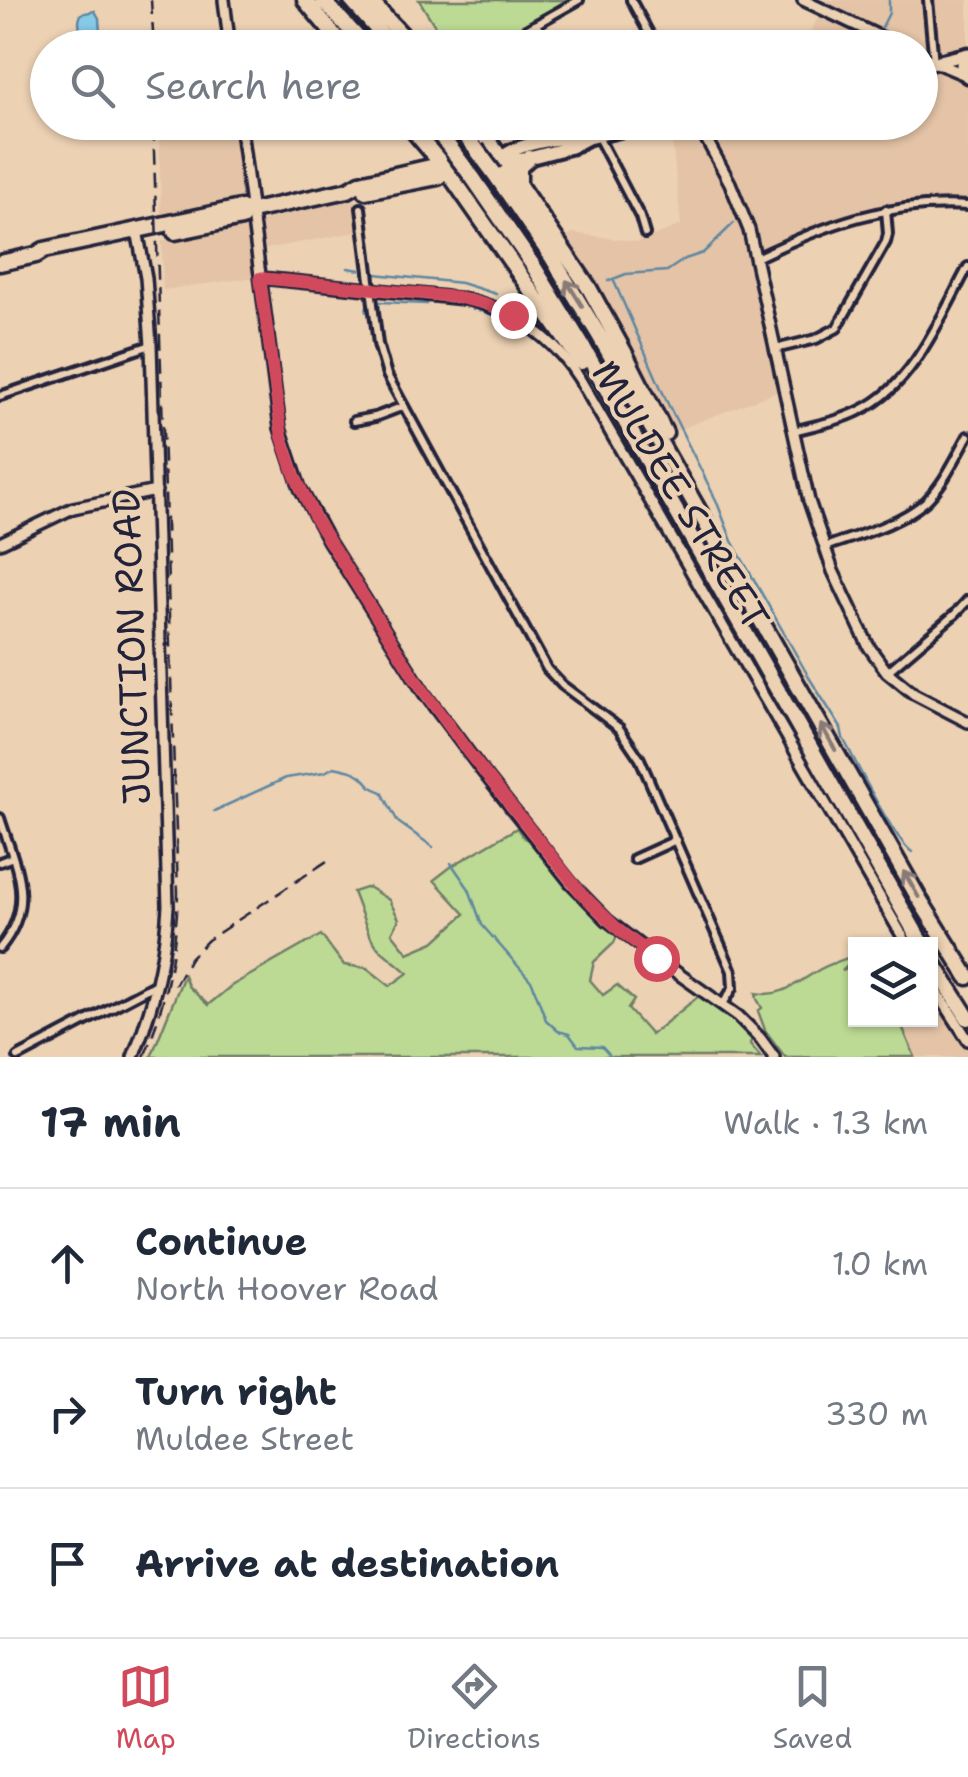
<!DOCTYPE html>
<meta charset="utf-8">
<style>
body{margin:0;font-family:"Shantell Sans",sans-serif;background:#f6f6f7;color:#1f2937}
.controls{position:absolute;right:30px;bottom:30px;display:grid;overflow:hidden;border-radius:0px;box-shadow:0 2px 8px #0004}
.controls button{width:90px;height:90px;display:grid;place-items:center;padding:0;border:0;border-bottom:2px solid #e0e1e3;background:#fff;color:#1f2937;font:50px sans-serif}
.stop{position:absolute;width:30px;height:30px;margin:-22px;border:8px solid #d1495b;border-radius:50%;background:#fff}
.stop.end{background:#d1495b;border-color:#fff;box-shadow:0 2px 10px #0008}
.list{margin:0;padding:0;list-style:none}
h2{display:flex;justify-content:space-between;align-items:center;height:130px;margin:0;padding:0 40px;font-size:42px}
h2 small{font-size:32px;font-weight:400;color:#747a83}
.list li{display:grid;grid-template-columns:65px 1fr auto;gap:30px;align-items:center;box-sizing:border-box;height:150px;padding:0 40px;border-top:2px solid #e0e1e3}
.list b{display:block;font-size:38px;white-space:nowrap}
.list p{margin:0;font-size:32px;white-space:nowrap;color:#747a83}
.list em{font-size:32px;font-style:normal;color:#747a83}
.icon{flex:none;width:55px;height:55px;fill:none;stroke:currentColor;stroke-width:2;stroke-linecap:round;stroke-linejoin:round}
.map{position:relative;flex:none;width:968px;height:1057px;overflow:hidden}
.search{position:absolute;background:#fff;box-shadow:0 2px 8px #0004;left:30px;right:30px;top:30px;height:110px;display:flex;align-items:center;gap:25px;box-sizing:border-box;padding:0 35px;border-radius:55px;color:#747a83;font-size:38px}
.sheet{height:580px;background:#fff}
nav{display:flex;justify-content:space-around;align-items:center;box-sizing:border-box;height:140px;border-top:2px solid #e0e1e3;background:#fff;font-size:28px;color:#747a83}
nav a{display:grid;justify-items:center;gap:5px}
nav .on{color:#d1495b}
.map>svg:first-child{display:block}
.built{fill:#e4c3a6}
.green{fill:#bcda93;stroke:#6f7e67;stroke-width:2.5}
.water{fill:#86cae7;stroke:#5e87a2;stroke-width:2.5}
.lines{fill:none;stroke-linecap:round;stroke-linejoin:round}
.stream{stroke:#5e87a2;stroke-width:2.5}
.street-casing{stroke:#22223b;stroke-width:14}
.secondary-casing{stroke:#22223b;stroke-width:16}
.primary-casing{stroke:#22223b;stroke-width:19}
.highway-casing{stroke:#22223b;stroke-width:21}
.street{stroke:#ecd1b3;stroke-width:6}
.secondary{stroke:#ecd1b3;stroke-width:9}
.primary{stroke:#ecd1b3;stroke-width:11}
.highway{stroke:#ecd1b3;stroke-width:14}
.rail{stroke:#22223b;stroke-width:2.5;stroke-dasharray:15 8;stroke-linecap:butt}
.highway-bridge-casing{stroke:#22223b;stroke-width:21;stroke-linecap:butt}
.highway-bridge{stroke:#ecd1b3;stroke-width:14}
.oneway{stroke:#877a77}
.route{stroke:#d1495b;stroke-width:12}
.labels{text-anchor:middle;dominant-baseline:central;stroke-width:8;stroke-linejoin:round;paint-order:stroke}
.street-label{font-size:38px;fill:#22223b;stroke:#ecd1b3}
</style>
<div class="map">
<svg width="968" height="1057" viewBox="0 0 968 1057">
<rect width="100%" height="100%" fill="#ecd1b3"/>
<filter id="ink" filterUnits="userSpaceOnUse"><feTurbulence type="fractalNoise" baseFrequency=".01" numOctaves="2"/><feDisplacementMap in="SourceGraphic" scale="20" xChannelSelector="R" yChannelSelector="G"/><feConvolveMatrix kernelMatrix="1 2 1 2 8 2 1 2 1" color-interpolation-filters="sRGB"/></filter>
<g filter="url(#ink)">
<!-- built -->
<path class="built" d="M818,0h150v201l-60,1 -50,10 -28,9 -78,37 28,132 -105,41 -109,-193 6,-5 66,9 43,-17 -10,-95 34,-8h215v-74l-117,-1 22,-43z
M159,123h76l9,68 -3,9 -70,17h-10z
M356,199l4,32 -99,19 -2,-20 5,-10z
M235,225l8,1 6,8 6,43 -92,13 -1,-49z
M931,987l37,60v10h-56l-19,-37 37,-1z"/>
<!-- green -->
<path class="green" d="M419,0h153l-82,48 -42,-1z
M517,828l7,10 10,5 35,41 49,49 -4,10 -20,19 -4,18 13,15 14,-10 17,15 -6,9 23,26 49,-40 34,22 18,21 -2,6 11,13h-610l33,-82 4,11 20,19 23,-19 90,-51 23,30 23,3 23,18 18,-13 -30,-25 -9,-14 -16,-42 15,-5 21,13 10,19 -7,14 16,20 26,-11 31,-28 -31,-34 18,-14z
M855,955l-4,8 -9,8 13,-5 1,53 43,1 16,37h-130l-20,-27 -7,-19 4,-3 -5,-9 -1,-6c25,5 41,-10 61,-22 11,-7 26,-11 38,-16z"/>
<!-- water -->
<path class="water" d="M95,11l4,7 2,29h-20l-2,-26 2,-7z"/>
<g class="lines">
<!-- stream -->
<path class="stream" d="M881,29l8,-16v-13
M348,268l12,2
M375,274l86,9 35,11
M613,279l54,123 49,98 16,41 78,138 31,49 2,10c13,25 50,100 69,114
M608,281l18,-7 41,-3 18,-12 18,-6 31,-30
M381,302l46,2
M472,308c26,8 52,18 72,39
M366,312l1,-6
M214,811l72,-33 39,-6 9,-5c10,2 23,4 30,12 9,9 4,7 18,13l16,30 35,25
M451,863l18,26 13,36 50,57 14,38 12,11 11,3 9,12 24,1 9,10"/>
<!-- street casing -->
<g class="street-casing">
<path id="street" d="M631,0l26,48
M928,0l6,63
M536,24l13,24
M494,48l85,-48
M598,137l42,80 5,17
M361,208l17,136 9,31 160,294 15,16 57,43 21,31 92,212 1,17 -10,16
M756,258c71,-34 132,-57 212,-52
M775,349l41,-10 21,-11 49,-86 2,-8 -2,-24
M0,396l151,-51
M354,421l21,-4 29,-11
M793,431c23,-6 47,-10 68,-21 53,-25 80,-94 107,-143
M825,547c33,-12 73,-22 100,-45 19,-18 30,-43 43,-66
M887,672l68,-58 13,-14
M0,818c15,48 37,85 0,130
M634,859l42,-19
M0,862l13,-5
M18,1057l138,-73"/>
</g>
<!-- secondary casing -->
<g class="secondary-casing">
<path id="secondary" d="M224,0l6,48
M803,0l101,48
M920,56l48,20
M240,122l40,306 20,60 28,52 96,153 56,75 91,115 36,37 49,38 82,58 22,22 14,19
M697,122l33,61 19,47 60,271 24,70 36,76 18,25 27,22 54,28
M261,278l204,21c49,11 87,37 114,79l328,566
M0,543l73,-35 83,-17
M930,981l38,59
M133,1057c20,-48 32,-99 35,-151l-17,-561 -5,-67 -9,-48"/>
</g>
<!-- primary casing -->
<g class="primary-casing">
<path id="primary" d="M902,47l1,1
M920,66l48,-12
M967,76l-5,-11 6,-9
M501,158l11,3 17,-3 42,-11 17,-9 66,-16
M501,158c16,-15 61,-21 83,-20"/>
</g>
<!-- highway casing -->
<g class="highway-casing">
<path id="highway" d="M305,0l40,48
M323,0l44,48
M351,0l43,48
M369,0l45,48
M406,122l40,47 135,193
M430,122l24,31
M456,122l20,27
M476,122l113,166 34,62 42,83
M494,173l57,83 49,81 318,560 50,80
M473,178l61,89 49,80 339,597
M519,182v-15l10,-9
M366,191l72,-14 8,-8
M175,232l67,-14
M0,263l36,-8 8,-5 196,-42 12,3 96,-21 12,-7 75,-17 11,3 55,-11
M930,958l38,60"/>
</g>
<!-- street -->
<use href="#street" class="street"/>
<!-- secondary -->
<use href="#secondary" class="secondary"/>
<!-- primary -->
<use href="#primary" class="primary"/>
<!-- highway -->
<use href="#highway" class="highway"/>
<!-- rail -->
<path class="rail" d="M151,0l3,48
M175,985l15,-27 18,-18 119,-79
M144,1057c22,-53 32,-107 34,-164l-25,-771"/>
<!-- highway-bridge casing -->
<g class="highway-bridge-casing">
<path id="highway-bridge" d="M476,149l18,24
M454,153l19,25"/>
</g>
<!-- highway-bridge -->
<use href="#highway-bridge" class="highway-bridge"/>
</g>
<!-- one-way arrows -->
<defs><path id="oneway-shaft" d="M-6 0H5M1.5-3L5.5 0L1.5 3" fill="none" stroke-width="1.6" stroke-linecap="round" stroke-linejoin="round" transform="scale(2.5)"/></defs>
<g class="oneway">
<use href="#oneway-shaft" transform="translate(574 293) rotate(-122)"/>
<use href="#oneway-shaft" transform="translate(828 737) rotate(-119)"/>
<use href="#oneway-shaft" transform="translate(911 884) rotate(-120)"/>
</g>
</g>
<g class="lines" filter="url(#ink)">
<!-- route -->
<path class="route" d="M513,315l-27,-11 -30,-7 -196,-19 22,159 13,39 21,44 100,160 52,72 114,142 38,37 36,27"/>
</g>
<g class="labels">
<!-- street labels -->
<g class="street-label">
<text transform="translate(681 495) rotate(59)">MULDEE STREET</text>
<text transform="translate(131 647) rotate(-92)">JUNCTION ROAD</text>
</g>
</g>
</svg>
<div class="controls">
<button><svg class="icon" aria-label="layers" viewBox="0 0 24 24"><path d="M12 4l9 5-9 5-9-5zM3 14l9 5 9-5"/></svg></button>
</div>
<div class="stop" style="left:656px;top:958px"></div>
<div class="stop end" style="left:513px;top:315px"></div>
<div class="search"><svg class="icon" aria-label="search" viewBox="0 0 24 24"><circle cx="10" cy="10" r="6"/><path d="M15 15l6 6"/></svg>Search here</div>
</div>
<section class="sheet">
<h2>17 min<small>Walk · 1.3 km</small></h2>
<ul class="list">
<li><svg class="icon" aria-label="ahead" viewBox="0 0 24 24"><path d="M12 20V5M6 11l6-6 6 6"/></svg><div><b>Continue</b><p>North Hoover Road</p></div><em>1.0 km</em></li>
<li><svg class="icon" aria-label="right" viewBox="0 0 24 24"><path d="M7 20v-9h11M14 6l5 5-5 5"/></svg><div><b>Turn right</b><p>Muldee Street</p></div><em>330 m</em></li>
<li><svg class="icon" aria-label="arrive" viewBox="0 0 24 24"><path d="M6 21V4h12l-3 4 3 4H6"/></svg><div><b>Arrive at destination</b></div></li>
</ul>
</section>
<nav>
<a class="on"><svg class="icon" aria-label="map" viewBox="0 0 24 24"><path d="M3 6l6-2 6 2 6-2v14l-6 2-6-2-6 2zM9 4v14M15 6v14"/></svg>Map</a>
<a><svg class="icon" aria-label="directions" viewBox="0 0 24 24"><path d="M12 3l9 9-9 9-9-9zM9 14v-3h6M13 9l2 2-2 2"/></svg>Directions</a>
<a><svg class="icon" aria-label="saved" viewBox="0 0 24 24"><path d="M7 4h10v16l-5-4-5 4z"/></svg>Saved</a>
</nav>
